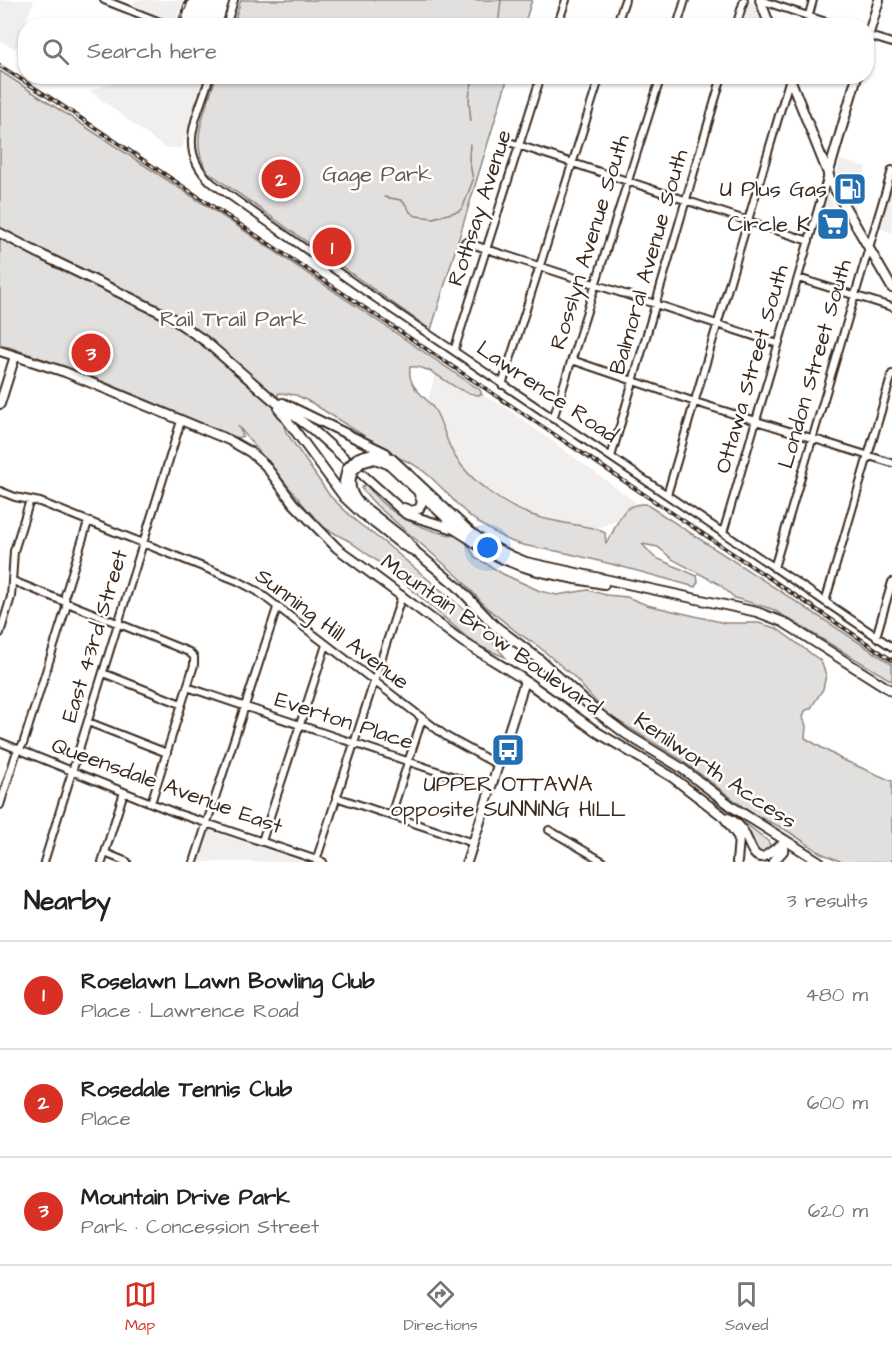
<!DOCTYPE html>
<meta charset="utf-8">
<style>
body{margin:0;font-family:"Architects Daughter",sans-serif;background:#f2f2f2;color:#222}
.you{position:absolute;left:488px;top:548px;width:21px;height:21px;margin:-15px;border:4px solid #fff;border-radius:50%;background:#1a73e8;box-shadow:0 0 0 9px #1a73e833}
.badge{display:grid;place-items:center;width:39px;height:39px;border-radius:50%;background:#d93025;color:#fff;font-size:20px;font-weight:700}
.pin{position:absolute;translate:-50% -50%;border:3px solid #fff;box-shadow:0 2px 6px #0006}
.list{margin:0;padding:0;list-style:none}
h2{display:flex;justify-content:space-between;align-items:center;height:78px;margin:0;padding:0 24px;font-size:26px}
h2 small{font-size:20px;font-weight:400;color:#767676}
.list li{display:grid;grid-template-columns:39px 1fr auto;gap:18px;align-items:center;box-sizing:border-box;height:108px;padding:0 24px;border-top:2px solid #e0e0e0}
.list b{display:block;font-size:22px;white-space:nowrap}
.list p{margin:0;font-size:20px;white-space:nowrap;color:#767676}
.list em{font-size:20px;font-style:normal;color:#767676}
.icon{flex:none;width:33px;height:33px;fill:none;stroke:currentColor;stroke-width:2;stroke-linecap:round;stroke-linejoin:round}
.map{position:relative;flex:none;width:892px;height:862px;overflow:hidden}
.search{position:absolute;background:#fff;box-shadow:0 2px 4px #0004;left:18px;right:18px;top:18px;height:66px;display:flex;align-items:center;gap:15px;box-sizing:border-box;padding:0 21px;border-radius:24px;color:#767676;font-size:22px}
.sheet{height:402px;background:#fff}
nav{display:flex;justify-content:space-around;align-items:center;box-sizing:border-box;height:84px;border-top:2px solid #e0e0e0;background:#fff;font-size:16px;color:#767676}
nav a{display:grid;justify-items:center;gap:3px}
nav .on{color:#d93025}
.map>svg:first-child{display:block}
.built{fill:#f1efee}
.green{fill:#e2e0de;stroke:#8e857e;stroke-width:1.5}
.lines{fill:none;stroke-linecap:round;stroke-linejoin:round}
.stream{stroke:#887e77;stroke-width:1.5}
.minor-casing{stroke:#3b2a1e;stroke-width:10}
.major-casing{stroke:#3b2a1e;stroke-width:12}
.minor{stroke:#fff;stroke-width:6}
.major{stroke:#fff;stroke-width:8}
.rail-casing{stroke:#3b2a1e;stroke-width:4}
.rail{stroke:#fff;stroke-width:1.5;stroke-dasharray:4.5;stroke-linecap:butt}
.major-bridge-casing{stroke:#3b2a1e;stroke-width:12;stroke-linecap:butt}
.major-bridge{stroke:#fff;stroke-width:8}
.labels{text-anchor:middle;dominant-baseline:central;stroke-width:5;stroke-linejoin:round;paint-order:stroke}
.park-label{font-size:22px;fill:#65584e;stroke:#fff}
.poi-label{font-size:22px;fill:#3b2a1e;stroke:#fff;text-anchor:end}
.street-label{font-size:22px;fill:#3b2a1e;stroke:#fff}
</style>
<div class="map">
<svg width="892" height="862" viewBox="0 0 892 862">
<rect width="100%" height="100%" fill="#fff"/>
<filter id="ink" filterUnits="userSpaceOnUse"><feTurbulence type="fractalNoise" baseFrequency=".0167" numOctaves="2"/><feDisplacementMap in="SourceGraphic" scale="12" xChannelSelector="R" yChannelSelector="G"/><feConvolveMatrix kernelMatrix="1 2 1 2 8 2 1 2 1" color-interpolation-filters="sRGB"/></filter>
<g filter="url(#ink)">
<!-- built -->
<path class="built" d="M0,0h34l-18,49 -16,-8z
M135,0h48l-8,23 -42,-17z
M750,1l5,3 9,21h-24l7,-22z
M202,77l3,1 -23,70h-17l-75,-57 37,-14z
M840,160l26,7 -12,45 -18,-34z
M892,186v47l-12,-4z
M828,195l18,31 -2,6 -25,-8z
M435,376l22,13 14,7 11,-1 23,12 132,96 -9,5 -10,11 -21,10 -68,-15 -29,-16 -27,-20 -17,-20 -19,-45 -9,-13z
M209,831l5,1 90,30h-106z"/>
<!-- green -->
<path class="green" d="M241,0h291l-8,25h-291z
M0,71l230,150 250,169 2,5c-28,1 -47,-31 -72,-28 -3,23 16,27 26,45 8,15 11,33 20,46 16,24 46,46 73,56 21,8 46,10 68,15l8,4 1,10c13,-16 12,-41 40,-39l246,160v17l-120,-72 -37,-11 -16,-14 -47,-25 -14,-12 -16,-3 12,13 43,19 1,6 -3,5c-42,-12 -85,-24 -129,-34 -21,-5 -43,-5 -62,-15 -15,-8 -30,-17 -42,-29 -19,-19 -37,-43 -63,-51l-87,-55 -16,-8 -17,-2 -7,12 10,14 4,13 44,64 27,26 28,21 107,90 -1,6 14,18 -29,-12 -92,-79 -35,-25 -28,-15 -83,-100 5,10 -6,2 -154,-65 -83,-29z
M216,77h292l-77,253 -223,-158c-21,-29 -1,-65 8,-95z
M366,484c20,31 61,49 97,53l12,20 28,17 37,17 17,4 31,-5 18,5 21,2 20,8 78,18h33l18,5 45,33 5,14 -3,14 -12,19 -6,3 -2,6 3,9 -1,12 36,21 51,22v81h-50l-21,-9 -35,-23 -36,-18 -68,-52 -64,-39 -14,-10 -30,-34 -36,-31 -20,-13 -32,-26 -27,-30 -83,-72 -15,-17z
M714,799l54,42 2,4 -2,5 -6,3c-11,-4 -11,-19 -18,-28 -7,-10 -21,-16 -31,-25z"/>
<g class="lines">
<!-- stream -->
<path class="stream" d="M498,26l3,-26
M471,121c-2,-17 -4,-29 4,-45
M384,197l17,3 6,6 3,6 6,4 17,2 26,-7 4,-4 10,-27 -4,-21 1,-15"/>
<!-- minor casing -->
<g class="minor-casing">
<path id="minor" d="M104,0l66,26
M760,0l78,26
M226,26l8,-26
M557,26l9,-26
M616,26l9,-26
M677,26l8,-26
M736,26l8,-26
M806,26l7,-26
M866,35l26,8
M210,76c-12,41 -35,74 2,107l153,108 527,356
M512,143l297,98
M465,242l313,102
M798,278l94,29
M454,351l87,-275
M572,360l123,42 197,61
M502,385l98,-309
M553,419l108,-343
M611,457l111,-381
M0,491l15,6 25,5 198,79 19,10 190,146 51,28
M667,495l123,-417
M723,533l105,-358
M774,568l118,-398
M13,581l176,71 5,5v8l-43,138
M825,602l67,-228
M0,633l11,-36 3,-46 16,-51
M876,637l16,-55
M103,673l78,31
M187,687l303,102
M88,722l79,31
M0,742l176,71 147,49
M336,797l137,46
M0,805l16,-51 7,-10 43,-136 -1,-13 23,-73
M391,815l31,-96
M549,830l55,32
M262,841l64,-196
M105,853l22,9
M316,861l86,-266
M44,862l137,-441
M102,862l22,-70
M194,862l83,-254"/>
</g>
<!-- major casing -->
<g class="major-casing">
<path id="major" d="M760,0l10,26
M866,43l13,-43
M789,76l44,110 59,102
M828,175l29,-99
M0,233l44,23 126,61 35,24 68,59 39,29 94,85 48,15 16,10
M0,351l65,21 164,68 21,12 15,13 28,38 44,45 126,94 57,35 77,55 75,45 52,40 15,21 -2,24
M283,403l103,50
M0,404l15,-48
M279,409l65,88 18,17
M357,458c12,-6 22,-6 34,0l78,73c18,14 36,23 57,31l231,50 26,10 109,69
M361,463l14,-4 15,6 68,64
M353,471c-5,12 -3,22 6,32l48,38 9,11 42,35 36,38 45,34 59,54 28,21 54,33 54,41 86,54
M346,495l-2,-13 3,-14
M404,508l7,3 8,-2 3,-7 -3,-8
M359,511l43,34 10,5
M467,537c39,32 89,39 137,47
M724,817c28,7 22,42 39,40 4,-1 13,-10 21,-13
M467,862l58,-181
M773,862l10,-11 2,-10"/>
</g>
<!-- minor -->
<use href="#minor" class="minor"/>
<!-- major -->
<use href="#major" class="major"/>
<!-- rail casing -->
<g class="rail-casing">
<path id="rail" d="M178,26l9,-26
M0,66l52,33 840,561
M69,76l20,3 22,-3"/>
</g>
<!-- rail -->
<use href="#rail" class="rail"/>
<!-- major-bridge casing -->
<g class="major-bridge-casing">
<path id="major-bridge" d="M347,468l10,-10
M353,471l8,-8"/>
</g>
<!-- major-bridge -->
<use href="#major-bridge" class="major-bridge"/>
</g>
</g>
<!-- icons -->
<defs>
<g id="fuel-square" transform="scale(1.725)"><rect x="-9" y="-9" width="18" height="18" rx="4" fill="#1f6fb2" stroke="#fff"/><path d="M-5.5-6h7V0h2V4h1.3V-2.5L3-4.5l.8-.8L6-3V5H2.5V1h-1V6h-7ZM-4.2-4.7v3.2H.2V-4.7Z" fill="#fff"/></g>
<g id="supermarket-square" transform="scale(1.725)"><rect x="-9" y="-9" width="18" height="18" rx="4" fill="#1f6fb2" stroke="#fff"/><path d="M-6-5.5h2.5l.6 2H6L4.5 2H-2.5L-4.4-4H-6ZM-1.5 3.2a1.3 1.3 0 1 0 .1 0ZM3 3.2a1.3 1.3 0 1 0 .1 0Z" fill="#fff"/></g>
<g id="bus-square" transform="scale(1.725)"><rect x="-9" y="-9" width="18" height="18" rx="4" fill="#1f6fb2" stroke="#fff"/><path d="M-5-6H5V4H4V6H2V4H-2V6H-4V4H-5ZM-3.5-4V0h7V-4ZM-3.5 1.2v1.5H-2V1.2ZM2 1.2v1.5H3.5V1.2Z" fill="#fff"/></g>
</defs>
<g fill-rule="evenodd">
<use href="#fuel-square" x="850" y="189"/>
<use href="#supermarket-square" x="833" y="224"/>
<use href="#bus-square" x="508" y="750"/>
</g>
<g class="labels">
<!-- park labels -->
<g class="park-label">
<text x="377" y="174">Gage Park</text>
<text x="233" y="319">Rail Trail Park</text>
</g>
<!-- poi labels -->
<g class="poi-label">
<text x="827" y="189">U Plus Gas</text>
<text x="810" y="224">Circle K</text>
<text x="508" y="784" text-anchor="middle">UPPER OTTAWA<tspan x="508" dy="25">opposite SUNNING HILL</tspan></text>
</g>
<!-- street labels -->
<g class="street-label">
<text transform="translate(480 208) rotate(-72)">Rothsay Avenue</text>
<text transform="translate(590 242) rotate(-73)">Rosslyn Avenue South</text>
<text transform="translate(649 262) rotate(-74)">Balmoral Avenue South</text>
<text transform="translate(815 364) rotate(-74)">London Street South</text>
<text transform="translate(752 369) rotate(-74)">Ottawa Street South</text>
<text transform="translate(547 392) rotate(34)">Lawrence Road</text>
<text transform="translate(332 629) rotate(37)">Sunning Hill Avenue</text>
<text transform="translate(491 635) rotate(35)">Mountain Brow Boulevard</text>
<text transform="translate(95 636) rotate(-73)">East 43rd Street</text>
<text transform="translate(344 721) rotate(18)">Everton Place</text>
<text transform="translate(715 771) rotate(34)">Kenilworth Access</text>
<text transform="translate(167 786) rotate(20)">Queensdale Avenue East</text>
</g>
</g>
</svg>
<div class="you"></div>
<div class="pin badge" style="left:332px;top:247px">1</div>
<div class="pin badge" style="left:281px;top:179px">2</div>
<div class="pin badge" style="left:91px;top:353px">3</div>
<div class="search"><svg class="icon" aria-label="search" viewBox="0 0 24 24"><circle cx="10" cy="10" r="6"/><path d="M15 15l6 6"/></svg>Search here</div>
</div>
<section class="sheet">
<h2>Nearby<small>3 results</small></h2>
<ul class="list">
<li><span class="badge">1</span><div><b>Roselawn Lawn Bowling Club</b><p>Place · Lawrence Road</p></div><em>480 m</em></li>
<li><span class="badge">2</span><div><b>Rosedale Tennis Club</b><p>Place</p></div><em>600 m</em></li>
<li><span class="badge">3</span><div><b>Mountain Drive Park</b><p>Park · Concession Street</p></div><em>620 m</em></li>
</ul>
</section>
<nav>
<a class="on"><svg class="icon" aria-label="map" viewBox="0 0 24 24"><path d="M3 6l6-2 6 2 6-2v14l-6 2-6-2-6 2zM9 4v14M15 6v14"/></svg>Map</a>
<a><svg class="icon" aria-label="directions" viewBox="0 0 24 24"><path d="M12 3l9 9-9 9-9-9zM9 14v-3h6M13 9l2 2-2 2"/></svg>Directions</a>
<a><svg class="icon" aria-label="saved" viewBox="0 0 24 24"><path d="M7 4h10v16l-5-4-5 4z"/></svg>Saved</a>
</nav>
